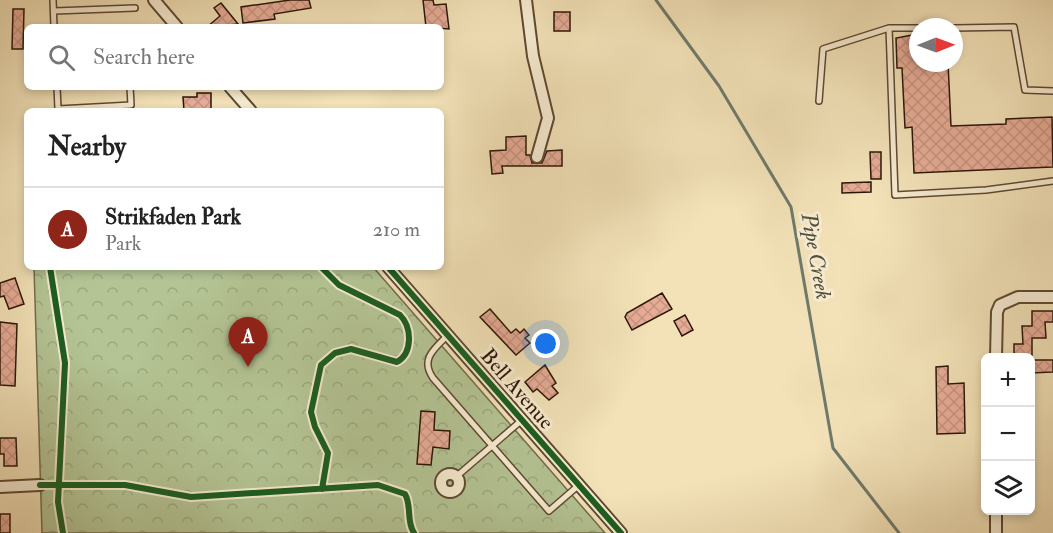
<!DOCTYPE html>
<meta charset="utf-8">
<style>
body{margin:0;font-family:"IM FELL Double Pica",serif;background:#f2f2f2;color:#222}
.controls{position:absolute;right:18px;bottom:18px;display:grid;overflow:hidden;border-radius:9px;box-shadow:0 3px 9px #0003}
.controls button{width:54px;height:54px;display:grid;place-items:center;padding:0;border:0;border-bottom:2px solid #e0e0e0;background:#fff;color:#222;font:30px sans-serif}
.compass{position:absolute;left:909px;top:18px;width:54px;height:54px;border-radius:50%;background:#fff;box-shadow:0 3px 9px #0003;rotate:89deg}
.you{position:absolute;left:546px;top:344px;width:21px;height:21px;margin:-15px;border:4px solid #fff;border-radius:50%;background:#1a73e8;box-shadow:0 0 0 9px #1a73e833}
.badge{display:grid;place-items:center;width:39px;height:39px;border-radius:50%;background:#8f2418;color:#fff;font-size:20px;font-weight:700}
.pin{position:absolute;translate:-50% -50px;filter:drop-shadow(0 2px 3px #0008)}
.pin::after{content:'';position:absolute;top:32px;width:21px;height:18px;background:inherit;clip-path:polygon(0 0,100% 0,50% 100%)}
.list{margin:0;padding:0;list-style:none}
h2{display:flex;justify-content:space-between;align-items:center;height:78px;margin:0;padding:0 24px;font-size:26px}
h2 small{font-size:20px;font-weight:400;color:#767676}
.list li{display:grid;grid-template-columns:39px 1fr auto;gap:18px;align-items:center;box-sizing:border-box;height:84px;padding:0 24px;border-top:2px solid #e0e0e0}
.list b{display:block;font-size:22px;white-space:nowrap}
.list p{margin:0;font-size:20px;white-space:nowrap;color:#767676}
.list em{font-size:20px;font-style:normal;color:#767676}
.icon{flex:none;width:33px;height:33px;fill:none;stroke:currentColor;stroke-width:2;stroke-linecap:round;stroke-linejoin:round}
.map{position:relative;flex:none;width:1053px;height:533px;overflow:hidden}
.search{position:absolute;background:#fff;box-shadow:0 3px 9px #0003;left:24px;top:24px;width:420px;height:66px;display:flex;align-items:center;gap:15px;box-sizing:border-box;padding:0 21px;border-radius:9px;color:#767676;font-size:22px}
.panel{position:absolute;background:#fff;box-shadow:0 3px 9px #0003;left:24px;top:108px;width:420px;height:162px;border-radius:9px}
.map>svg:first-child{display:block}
.forest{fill:url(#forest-crowns);stroke:#706c4c;stroke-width:1.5}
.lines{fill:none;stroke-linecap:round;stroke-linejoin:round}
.stream{stroke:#6f7a6c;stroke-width:3}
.building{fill:url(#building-cross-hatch);stroke:#2c1505;stroke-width:1.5}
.lane-casing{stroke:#5e4832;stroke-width:8}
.street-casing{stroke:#5e4832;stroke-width:14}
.lane{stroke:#f7ecd1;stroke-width:5}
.street{stroke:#f7ecd1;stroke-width:10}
.cycleway-casing{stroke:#f7ecd1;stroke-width:10}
.cycleway{stroke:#1b5e20;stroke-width:6}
.labels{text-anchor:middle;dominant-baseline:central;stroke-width:6;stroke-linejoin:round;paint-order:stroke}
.street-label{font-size:21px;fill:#2c1505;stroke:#f7ecd1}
.water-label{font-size:22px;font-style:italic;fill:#535041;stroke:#f7ecd1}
</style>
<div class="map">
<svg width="1053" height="533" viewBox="0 0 1053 533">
<defs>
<pattern id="forest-crowns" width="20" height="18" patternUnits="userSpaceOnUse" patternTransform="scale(1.5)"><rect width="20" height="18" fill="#b4c494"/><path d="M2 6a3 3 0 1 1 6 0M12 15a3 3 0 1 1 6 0" fill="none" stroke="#9ba87e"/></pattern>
<pattern id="building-cross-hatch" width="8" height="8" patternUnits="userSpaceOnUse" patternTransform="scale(1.5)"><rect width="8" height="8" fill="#e7ac96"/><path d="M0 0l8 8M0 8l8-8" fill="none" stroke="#c69380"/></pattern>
</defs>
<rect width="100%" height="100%" fill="#f3e2b8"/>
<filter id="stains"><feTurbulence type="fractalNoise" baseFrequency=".00333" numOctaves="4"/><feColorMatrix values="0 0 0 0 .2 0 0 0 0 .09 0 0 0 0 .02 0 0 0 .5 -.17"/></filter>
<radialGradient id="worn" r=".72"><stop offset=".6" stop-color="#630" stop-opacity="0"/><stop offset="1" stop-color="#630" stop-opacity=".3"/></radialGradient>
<!-- forest -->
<path class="forest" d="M34,267h339l232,266h-563z"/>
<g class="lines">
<!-- stream -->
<path class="stream" d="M656,0l63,86 72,121 42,241 66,85"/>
</g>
<!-- building -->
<path class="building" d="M290,0h19l2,8 -37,6 1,5 -32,4 -2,-16z
M423,0h10l1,5 12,-1 3,25 -23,-2z
M221,3l17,21 -31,3 13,-11 -6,-8z
M13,9h11l-1,40h-11z
M554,12h16v19h-16z
M918,34v29h30l3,63 55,-2v-5l46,-2 1,50 -139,6 -2,-46 -7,1 -3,-60h-5l-1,-30z
M197,93h14v18h-27l-1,-14h14z
M526,136v19h4l2,8h10l5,-12 15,-1v16h-60l1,7 -11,1 -2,-23 16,-1v-13z
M870,152h11v27h-10z
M871,182v10l-29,1v-10z
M15,278l9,26 -15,5 -5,-13 -4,1v-14z
M662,293l10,16 -40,21 -7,-13 2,-4z
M490,309l21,24 5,-4 4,4 4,-4 5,6 -4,3 5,5 -14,12 -36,-38z
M1032,311h21v11h-8l1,16h-14v18h-18v-12h9l-1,-18h10z
M685,315l8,15 -11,6 -8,-15z
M0,322l17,2 -2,62 -15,-1z
M1030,360h23v12l-23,1z
M545,365l11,18 -4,3 6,7 -9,7 -12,-11 -4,3 -8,-10z
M948,366v18l16,-1 1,50 -28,1 -1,-67z
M421,411l14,1 -1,18 16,1 -1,18 -16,-2 -2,18 -14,-1z
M0,438h16l1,28h-13v-12h-4z
M0,514h10v19h-10z"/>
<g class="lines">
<!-- lane casing -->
<g class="lane-casing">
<path id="lane" d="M53,0l1,27
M54,11l81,-3
M918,28h-29l6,167 91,-5 67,-9
M954,28l60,-1 11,63 28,1
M57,87l1,22 73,-4 -1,-18
M819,101l4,-52 66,-21
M448,335c-14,14 -28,24 -15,43l116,133 30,-26
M457,476l65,-56"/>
</g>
<!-- street casing -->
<g class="street-casing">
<path id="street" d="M154,0l23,27
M526,0l7,56 15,62 -11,39
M230,87l21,24
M388,267l233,266
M996,358l1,-46 3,-7 18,-8h35
M441 483a9 9 0 1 1 18 0a9 9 0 1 1-18 0Z
M0,487l40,-2
M996,533v-23"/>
</g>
<!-- lane -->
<use href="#lane" class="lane"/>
<!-- street -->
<use href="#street" class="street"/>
<!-- cycleway casing -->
<g class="cycleway-casing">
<path id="cycleway" d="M50,267l15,96 -7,139 5,31
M321,267l18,18 61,30c12,12 13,38 -3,47l-46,-13 -16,4 -14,12 -10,47 4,15 13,26 -6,36
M388,267l233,266
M40,485h85l66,12 187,-12 27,9c7,12 1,27 9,39"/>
</g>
<!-- cycleway -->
<use href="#cycleway" class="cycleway"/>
</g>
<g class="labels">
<!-- street labels -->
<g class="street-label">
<text transform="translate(517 389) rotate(49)">Bell Avenue</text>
</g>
<!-- water labels -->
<g class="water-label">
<text transform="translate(816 256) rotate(80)">Pipe Creek</text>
</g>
</g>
<rect width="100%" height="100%" filter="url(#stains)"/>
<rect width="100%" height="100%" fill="url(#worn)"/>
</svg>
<div class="controls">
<button>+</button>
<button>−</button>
<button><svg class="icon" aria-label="layers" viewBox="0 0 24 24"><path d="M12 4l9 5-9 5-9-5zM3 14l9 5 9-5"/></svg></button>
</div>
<svg class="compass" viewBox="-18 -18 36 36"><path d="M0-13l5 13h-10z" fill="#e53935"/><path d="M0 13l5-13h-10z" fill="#767676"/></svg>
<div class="you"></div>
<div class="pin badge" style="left:248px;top:367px">A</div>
<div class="search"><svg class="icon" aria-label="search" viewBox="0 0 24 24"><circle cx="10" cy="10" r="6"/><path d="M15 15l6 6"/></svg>Search here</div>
<section class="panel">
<h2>Nearby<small></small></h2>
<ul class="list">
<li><span class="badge">A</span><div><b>Strikfaden Park</b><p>Park</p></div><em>210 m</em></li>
</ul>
</section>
</div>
